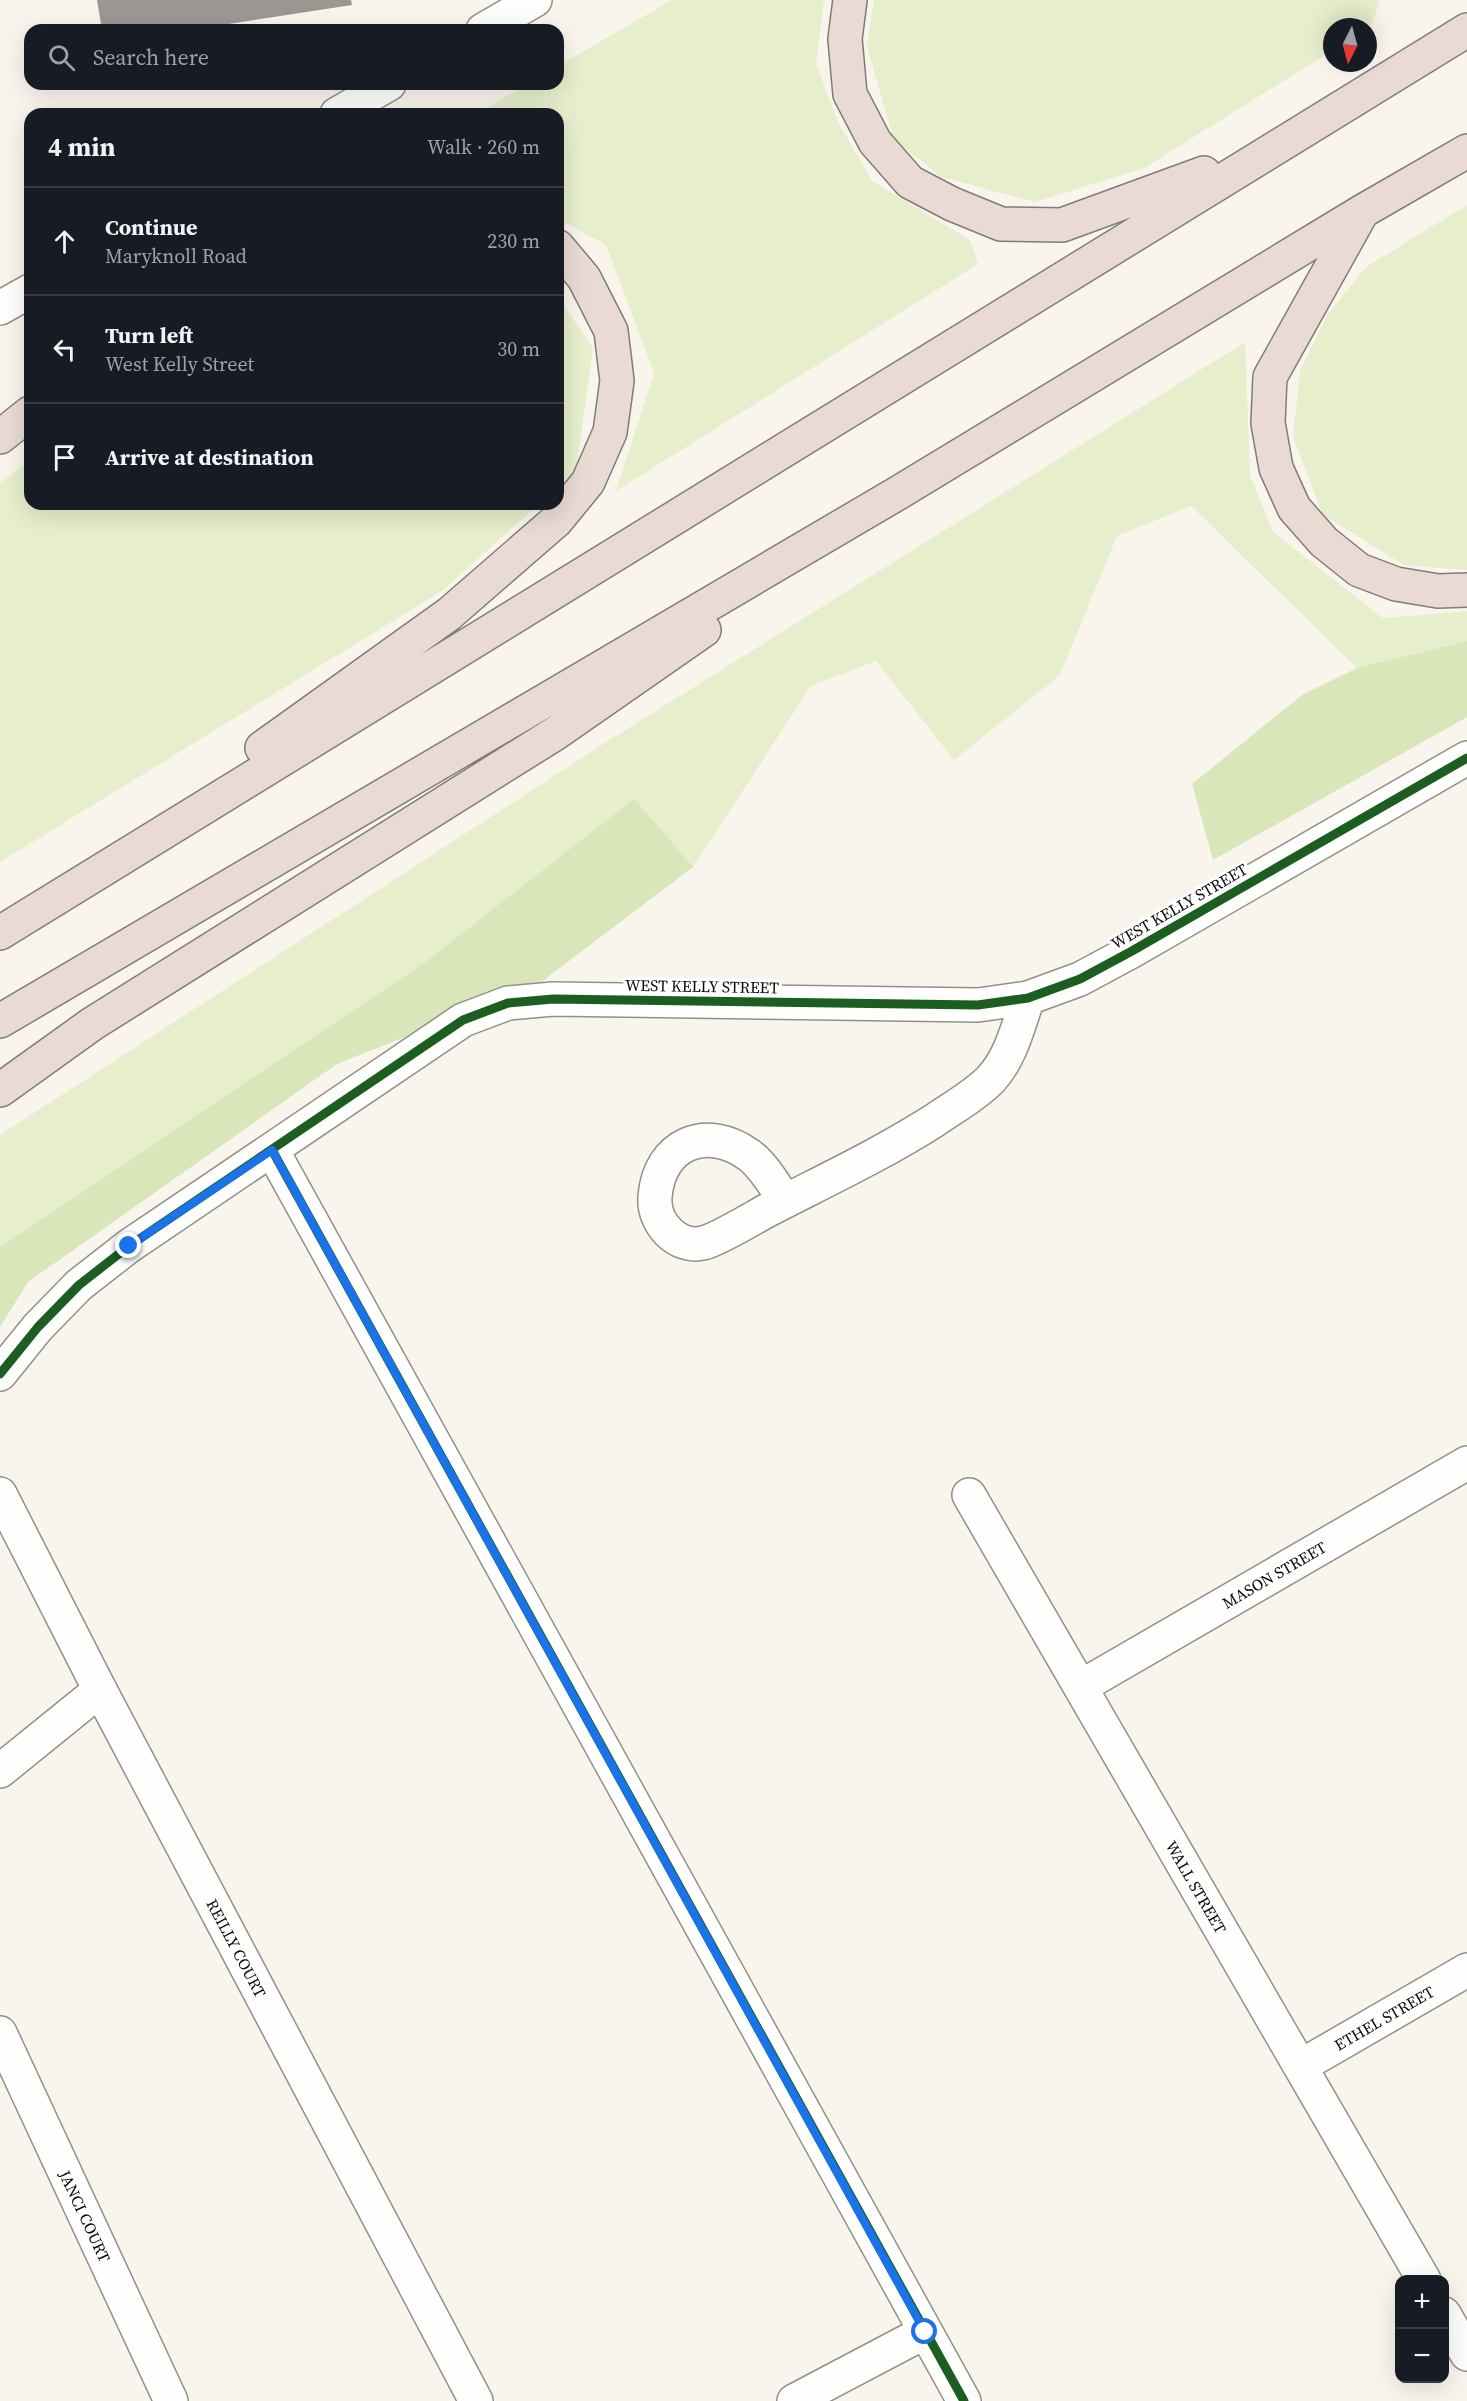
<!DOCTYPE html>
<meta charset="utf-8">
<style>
body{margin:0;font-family:"Source Serif 4",serif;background:#242831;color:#f1f3f6}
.controls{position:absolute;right:18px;bottom:18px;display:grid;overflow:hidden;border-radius:12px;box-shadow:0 6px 24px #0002}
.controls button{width:54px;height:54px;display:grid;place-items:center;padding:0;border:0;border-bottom:2px solid #363941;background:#171b24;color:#f1f3f6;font:30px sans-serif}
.compass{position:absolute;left:1323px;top:18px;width:54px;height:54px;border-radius:50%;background:#171b24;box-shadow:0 6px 24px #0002;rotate:186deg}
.stop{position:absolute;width:18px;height:18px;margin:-14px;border:4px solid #1a73e8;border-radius:50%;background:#fff}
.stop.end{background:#1a73e8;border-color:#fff;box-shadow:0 2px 6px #0008}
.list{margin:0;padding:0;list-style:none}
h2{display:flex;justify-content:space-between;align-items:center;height:78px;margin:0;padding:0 24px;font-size:26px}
h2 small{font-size:20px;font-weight:400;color:#9ea1a6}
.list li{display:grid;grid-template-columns:39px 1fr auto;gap:18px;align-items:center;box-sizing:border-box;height:108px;padding:0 24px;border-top:2px solid #363941}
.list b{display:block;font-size:22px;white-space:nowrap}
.list p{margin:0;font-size:20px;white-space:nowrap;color:#9ea1a6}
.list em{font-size:20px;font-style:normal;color:#9ea1a6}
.icon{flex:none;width:33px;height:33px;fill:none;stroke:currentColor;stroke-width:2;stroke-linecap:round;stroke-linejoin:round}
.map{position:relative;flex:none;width:1467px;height:2401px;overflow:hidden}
.search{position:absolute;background:#171b24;box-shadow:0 6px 24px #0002;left:24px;top:24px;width:540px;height:66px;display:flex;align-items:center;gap:15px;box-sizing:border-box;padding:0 21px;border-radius:18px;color:#9ea1a6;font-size:22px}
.panel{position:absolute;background:#171b24;box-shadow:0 6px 24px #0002;left:24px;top:108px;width:540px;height:402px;border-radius:18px}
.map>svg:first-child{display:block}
.green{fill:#e6eecc}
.forest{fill:#d8e6ba}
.building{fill:#9b9893}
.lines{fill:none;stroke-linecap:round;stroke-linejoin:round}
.minor-casing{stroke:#92908c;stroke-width:36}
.highway-casing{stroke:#7f7d7a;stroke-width:36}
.minor{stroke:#fefefc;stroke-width:33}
.highway{stroke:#e9dad3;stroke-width:33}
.cycleway-casing{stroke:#fff;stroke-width:13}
.cycleway{stroke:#1b5e20;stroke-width:9}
.route{stroke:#1a73e8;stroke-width:8}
.labels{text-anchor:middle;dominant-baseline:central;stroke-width:6;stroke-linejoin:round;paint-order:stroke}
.street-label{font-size:16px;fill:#0a0a0a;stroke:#fff}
</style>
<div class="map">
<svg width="1467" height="2401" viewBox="0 0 1467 2401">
<rect width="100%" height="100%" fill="#f9f5ed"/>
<!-- green -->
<path class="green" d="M672,0h152l-8,64 22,58 34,59 98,59 8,24 -362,227 38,-118 -48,-128 -48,-26v-105h-82l52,-30h30v-18z
M874,0h506l-9,27 -3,1 -36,-1v24l-188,117 -109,34 -94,-25 -48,-39 -26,-92z
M1467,205v365l-63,-5 -81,-50 -30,-78 7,-66 28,-57 38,-47z
M558,297l35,51 -17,123 -18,16z
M1245,342l5,133 23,57 110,86 84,-7v30l-110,27 -166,-162 -74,30 -57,139 -106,85 -78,-99 -65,25 -118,181 -59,-67 -210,163 -424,284v-112l608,-394z
M30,460v44h509l-97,87 -442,271v-379z"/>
<!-- forest -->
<path class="forest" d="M1467,641v76l-254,143 -21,-76 110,-89 55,-27z
M634,799l59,68 -153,116 -203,81 -309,218 -28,45v-80l424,-284z"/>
<!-- building -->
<path class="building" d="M97,0h254l1,5 -162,25h-88z"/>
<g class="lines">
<!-- minor casing -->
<g class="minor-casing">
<g id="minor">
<path d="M483,30l52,-30"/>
<path d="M337,114l52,-30"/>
<path d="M0,308l30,-17"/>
<path d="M272,1150l692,1251"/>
<path d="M785,1201c-10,-15 -21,-35 -36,-46 -43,-31 -90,-11 -94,42 -2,26 22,52 48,46 14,-3 50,-25 65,-33 56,-29 114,-56 167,-90 19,-13 39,-24 55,-40 21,-22 28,-54 38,-82"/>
<path d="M0,1374l38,-47 41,-42 50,-39 334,-226 45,-17 45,-4 425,6 50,-7 52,-19 52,-28 335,-193"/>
<path id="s1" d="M0,1494l100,196 376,711"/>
<path id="s2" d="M969,1495l455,785"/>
<path id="s3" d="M1082,1686l385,-223"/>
<path d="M0,1771l100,-81"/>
<path id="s4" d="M0,2033l171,368"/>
<path id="s5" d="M1301,2066l166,-96"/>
<path d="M1444,2314l23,40"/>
<path d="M794,2401l131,-69"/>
</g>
</g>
<!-- highway casing -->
<g class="highway-casing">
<path id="highway" d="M850,0l-5,39 5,55 25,48 35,40 42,22 49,20 61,1 142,-52
M1362,212l-92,165 -2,46 8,45 18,40 30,34 35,28 37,14 42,7 29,-1
M0,437l30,-24
M262,748l187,-134 107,-93 32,-39 22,-50 7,-51 -6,-50 -27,-53 -26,-31
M0,933l1467,-903
M0,1021l898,-528 465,-282 104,-60
M0,1090l92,-66 464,-291 148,-103"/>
</g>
<!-- minor -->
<use href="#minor" class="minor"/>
<!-- highway -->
<use href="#highway" class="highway"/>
<!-- cycleway casing -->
<g class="cycleway-casing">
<path id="cycleway" d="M272,1150l692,1251
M0,1374l38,-47 41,-42 50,-39 334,-226 45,-17 45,-4 425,6 50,-7 52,-19 52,-28 335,-193"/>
</g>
<!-- cycleway -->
<use href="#cycleway" class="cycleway"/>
</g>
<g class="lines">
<!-- route -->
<path class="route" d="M129,1246l143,-96 653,1182"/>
</g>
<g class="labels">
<!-- street labels -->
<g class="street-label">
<text transform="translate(1179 906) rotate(-30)">WEST KELLY STREET</text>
<text transform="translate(702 986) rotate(1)">WEST KELLY STREET</text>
<text stroke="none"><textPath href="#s3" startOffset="222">MASON STREET</textPath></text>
<text stroke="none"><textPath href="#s2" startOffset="453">WALL STREET</textPath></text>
<text stroke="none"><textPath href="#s1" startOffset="512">REILLY COURT</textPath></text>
<text stroke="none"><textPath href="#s5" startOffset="96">ETHEL STREET</textPath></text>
<text stroke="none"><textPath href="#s4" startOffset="202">JANCI COURT</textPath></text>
</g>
</g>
</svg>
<div class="controls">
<button>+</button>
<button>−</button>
</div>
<svg class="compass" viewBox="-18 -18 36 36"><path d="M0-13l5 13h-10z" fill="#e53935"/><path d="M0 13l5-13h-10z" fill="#9ea1a6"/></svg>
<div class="stop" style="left:925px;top:2332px"></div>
<div class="stop end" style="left:129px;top:1246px"></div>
<div class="search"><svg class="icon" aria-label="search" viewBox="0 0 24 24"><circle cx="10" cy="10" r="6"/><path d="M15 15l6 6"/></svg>Search here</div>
<section class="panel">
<h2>4 min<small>Walk · 260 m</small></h2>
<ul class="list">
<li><svg class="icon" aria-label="ahead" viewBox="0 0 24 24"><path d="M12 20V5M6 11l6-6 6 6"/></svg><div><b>Continue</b><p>Maryknoll Road</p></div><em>230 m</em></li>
<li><svg class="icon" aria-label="left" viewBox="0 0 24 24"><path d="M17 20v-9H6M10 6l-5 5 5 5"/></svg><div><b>Turn left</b><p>West Kelly Street</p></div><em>30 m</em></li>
<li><svg class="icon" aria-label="arrive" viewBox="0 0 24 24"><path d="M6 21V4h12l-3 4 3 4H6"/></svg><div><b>Arrive at destination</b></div></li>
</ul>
</section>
</div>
